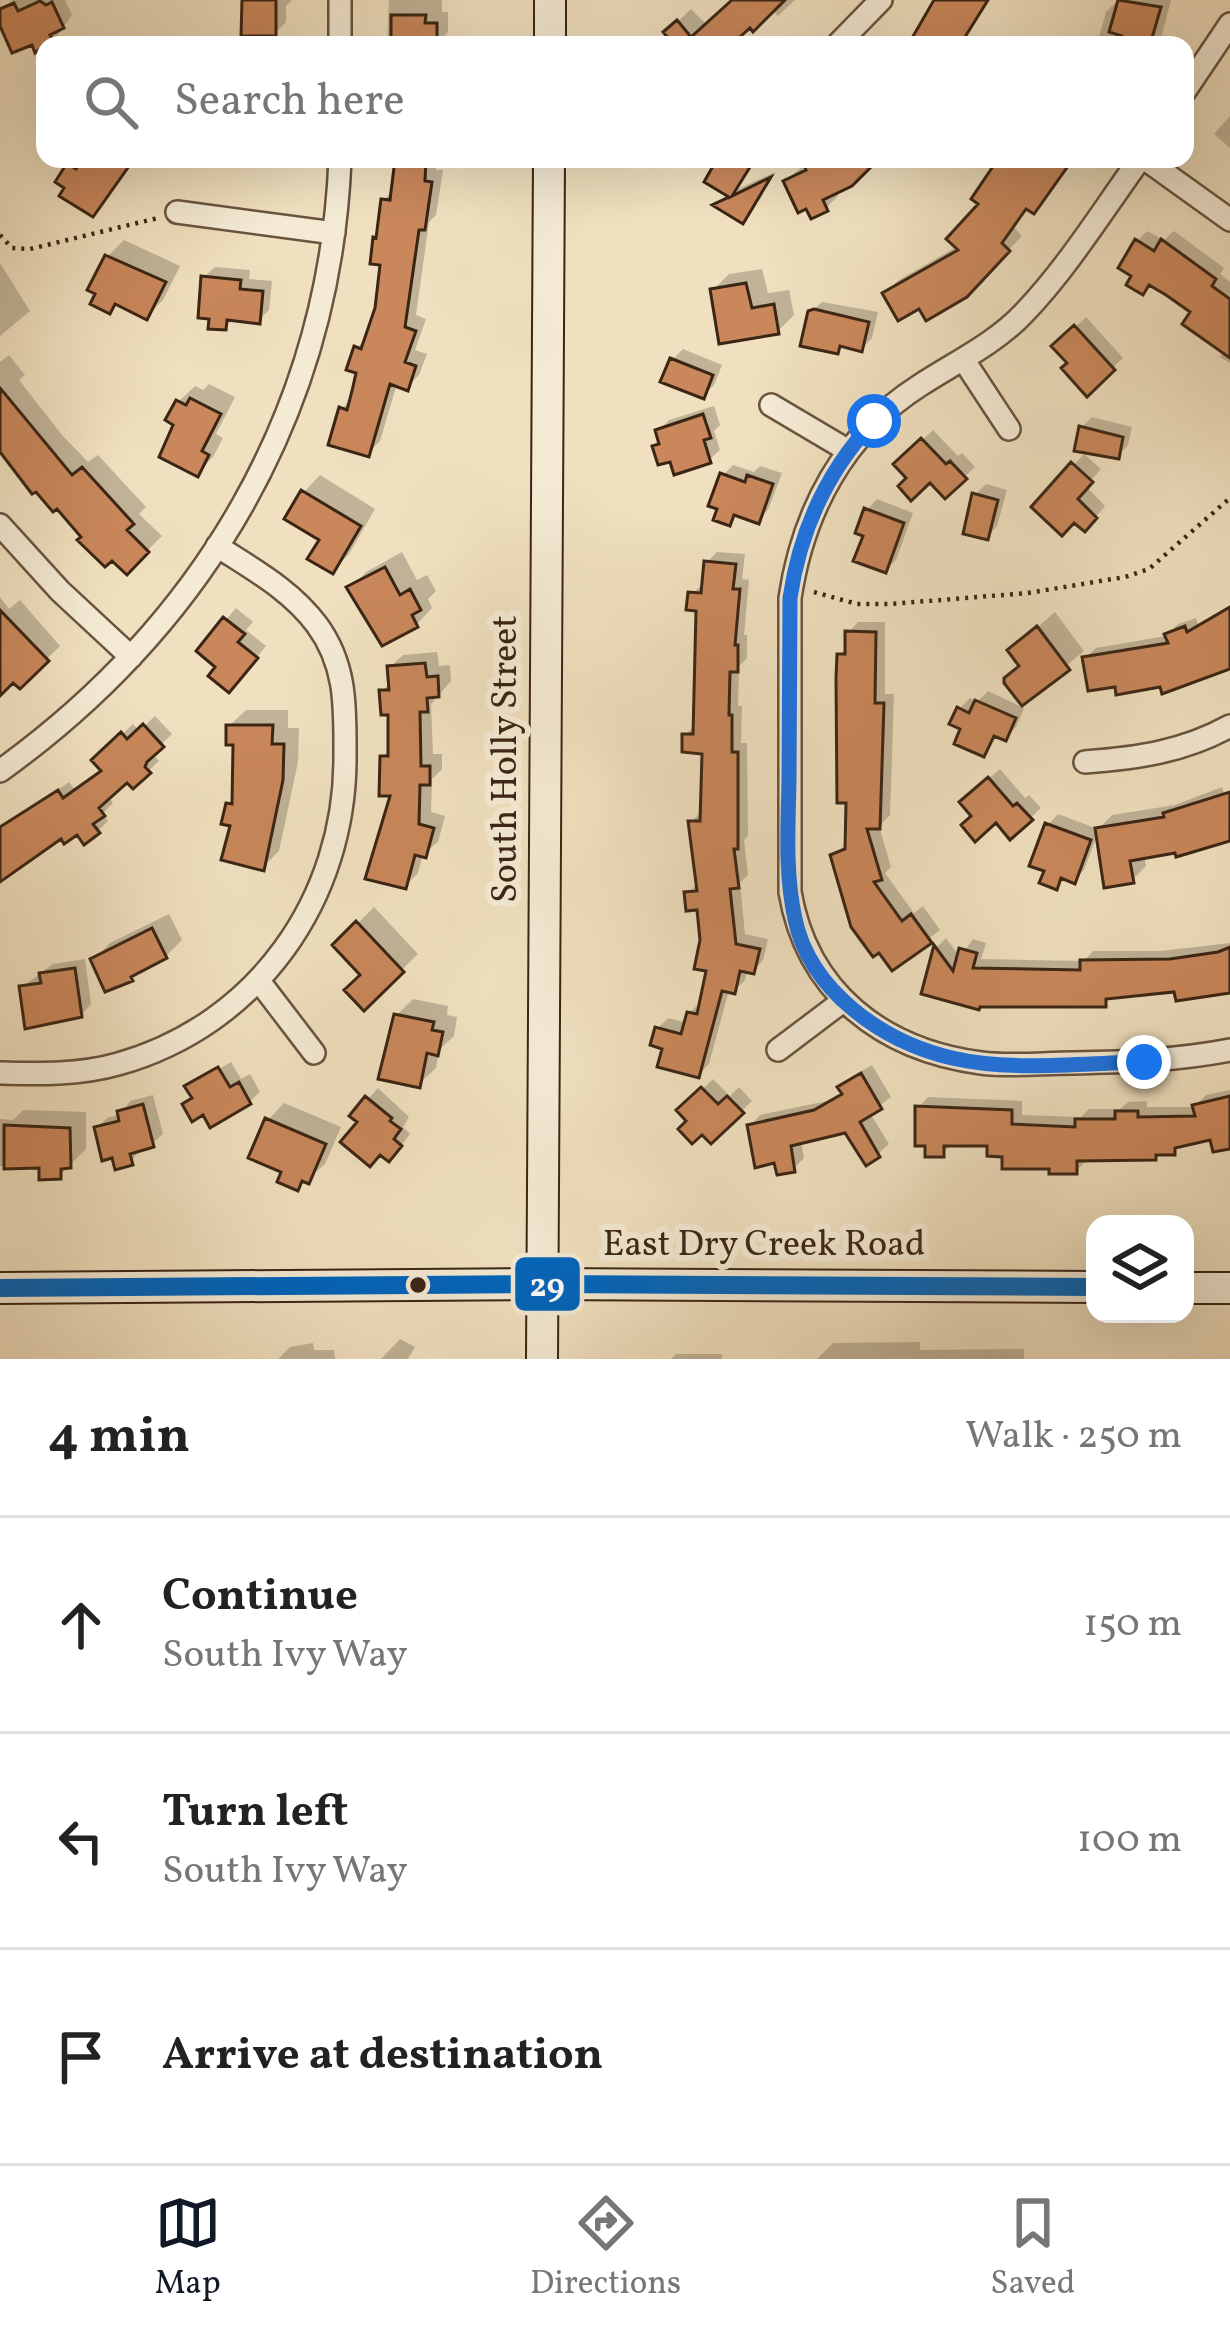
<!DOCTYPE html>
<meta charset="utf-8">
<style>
body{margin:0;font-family:Vollkorn,serif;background:#f6f6f6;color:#222}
.controls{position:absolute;right:36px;bottom:36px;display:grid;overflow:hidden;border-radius:24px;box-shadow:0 12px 48px #0002}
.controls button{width:108px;height:108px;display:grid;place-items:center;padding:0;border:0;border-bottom:3px solid #e0e0e0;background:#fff;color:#222;font:60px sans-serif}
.stop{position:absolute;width:36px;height:36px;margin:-27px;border:9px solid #1a73e8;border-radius:50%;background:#fff}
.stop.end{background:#1a73e8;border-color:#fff;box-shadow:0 3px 12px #0008}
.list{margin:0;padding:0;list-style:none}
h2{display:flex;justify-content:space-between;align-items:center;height:156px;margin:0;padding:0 48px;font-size:51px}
h2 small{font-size:39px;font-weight:400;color:#767676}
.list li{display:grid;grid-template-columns:78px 1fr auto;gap:36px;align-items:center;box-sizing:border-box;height:216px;padding:0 48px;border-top:3px solid #e0e0e0}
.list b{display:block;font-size:45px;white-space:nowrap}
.list p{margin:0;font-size:39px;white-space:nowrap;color:#767676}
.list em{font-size:39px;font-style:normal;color:#767676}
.icon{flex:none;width:66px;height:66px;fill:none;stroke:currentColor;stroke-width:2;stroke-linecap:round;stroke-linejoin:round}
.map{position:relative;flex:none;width:1230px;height:1359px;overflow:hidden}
.search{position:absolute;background:#fff;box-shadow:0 12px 48px #0002;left:36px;right:36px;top:36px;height:132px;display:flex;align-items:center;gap:30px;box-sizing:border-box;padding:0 42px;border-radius:24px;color:#767676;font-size:45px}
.sheet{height:804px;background:#fff}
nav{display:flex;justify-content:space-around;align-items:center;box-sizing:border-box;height:168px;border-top:3px solid #e0e0e0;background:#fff;font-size:33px;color:#767676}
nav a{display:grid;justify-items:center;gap:6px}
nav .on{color:#111827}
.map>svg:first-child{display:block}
.shadow{fill:#0003}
.building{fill:#c9875b;stroke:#3a2514;stroke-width:3}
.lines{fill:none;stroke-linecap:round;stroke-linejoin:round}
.street-casing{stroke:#68543f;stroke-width:26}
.secondary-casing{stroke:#3a2514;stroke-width:34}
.path{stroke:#3a2514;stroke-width:4.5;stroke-dasharray:3 6;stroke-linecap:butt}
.street{stroke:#f5ebd5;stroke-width:21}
.secondary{stroke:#f5ebd5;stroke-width:30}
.bus-1-casing{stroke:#f5ebd5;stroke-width:27}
.bus-1{stroke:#0065bd;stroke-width:18}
.route{stroke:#1a73e8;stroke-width:15}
.bus-dot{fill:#3a2514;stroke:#f5ebd5;stroke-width:4.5}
.labels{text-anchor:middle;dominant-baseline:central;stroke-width:12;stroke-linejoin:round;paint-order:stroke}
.street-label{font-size:36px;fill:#3a2514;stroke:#f5ebd5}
.line-badge{stroke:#f5ebd5;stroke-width:4.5}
.badge-label{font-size:33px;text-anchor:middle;font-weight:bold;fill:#fff}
</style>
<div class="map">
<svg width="1230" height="1359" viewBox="0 0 1230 1359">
<rect width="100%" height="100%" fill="#f0e0bf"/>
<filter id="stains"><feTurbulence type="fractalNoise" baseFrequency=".00167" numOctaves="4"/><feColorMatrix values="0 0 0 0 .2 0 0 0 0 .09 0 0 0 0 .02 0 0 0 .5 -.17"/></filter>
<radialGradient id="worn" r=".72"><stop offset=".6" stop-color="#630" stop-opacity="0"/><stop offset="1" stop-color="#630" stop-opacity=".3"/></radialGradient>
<!-- shadow -->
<path class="shadow" d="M13,0h52l7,15 -19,27 -16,7 -4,-9 -33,-21v-9z
M245,0h47l-6,6v16l-11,11z
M389,0h53v12h6v20l-12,13h-49z
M734,0h61l-17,16 -6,-6 -44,35h-60l5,-5 -6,-8 24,-23 16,16z
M1118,0h53l-12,45h-74l11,-10 3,2 7,-25z
M1230,116v32l-16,-14z
M75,159h61l-44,55 -23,-49z
M398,159h39l-1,11h7l-7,45 -7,7 -13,93 10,4 -11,31 12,4 -8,21 -12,12 -10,-3 -17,57 -12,12 -26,-44 12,-13 6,-25 -3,-23 11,-12 10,-27 6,-109 10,-11z
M720,159h36l-20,31 39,-18 -33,48 -25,-16 11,-11z
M810,159h65l-39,31 2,6 -12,12 -40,-27z
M1002,159h72l-27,38 -14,13 -5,-3 -14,20 8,9 -57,59 -45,10 -35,-12 14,-13 59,-34z
M1147,231l17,9 10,-9 50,37 -4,6 10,8v81l-10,-6 4,-7 -87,-109z
M124,240l56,26 -17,34 -17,17 -29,-15 -8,9 -2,-54z
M0,263l30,48 -30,25z
M215,267l35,3 -1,9 23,2 -3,29 -11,11 -24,-3 -9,9 -21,-50z
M762,269l6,24 21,-3 5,25 -16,16 -65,-41 16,-16z
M822,302l56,10 -6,26 -10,10 -19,-4 -6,6 -26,-38z
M1086,317l37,41 -36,35 -16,-31 -15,-16z
M683,349l39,16 -8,20 -10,10 -32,-35z
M9,355l16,20 -6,5 43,55 26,27 10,-7 48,52 -7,7 23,22 -35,35 -42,-34 -85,-89v-86z
M209,384l26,13 -19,37 7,4 -10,19 -16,16 -20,-50 1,-21 17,-16 8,4z
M714,406l6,19 -6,6 6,19 -11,10 -37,-2 -17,-11 7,-7 -4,-9 11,-11z
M1092,417l40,10 -4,18 -10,11 -36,-29z
M933,430l25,26 4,-3 13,14 -30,28 -15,-16 -20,-1 -12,-14z
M1084,454l17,15 -15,17 19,20 -10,12 -60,-11z
M733,465l21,7 6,-6 22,7 -14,37 -10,10 -19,-7 -10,10 -6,-48z
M320,475l55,34 -26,45 -16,16 -10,-31 -35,-21 16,-26z
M986,484l21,6 -10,36 -10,11 -12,-42z
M877,499l36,14 -17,47 -11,10 -18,-35v-25z
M402,552l15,28 10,-5 9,16 -8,8 4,9 -16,17 -66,-37 16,-16z
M717,552l28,2 -3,25 7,1 -5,55h3v23l-8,8 -1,40h4l-1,37h6l1,93 -4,4 4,35 -8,8 5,51 23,5 -5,21 -10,11 -6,-1 -2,10 -11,11 -5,-1 -20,74 -11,11 -33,-28 -7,-19 10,-10 19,5 2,-10 11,-10 10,-34 -10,-62 -13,-13 12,-12 -8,-60 10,-10 4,-61 -20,-16 12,-11 2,-115 -8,-15 14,-11 2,-21z
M0,597l9,12 11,-9 40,46 -40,39 -7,-6 -13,2z
M1230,606v56l-68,22h-45l-32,-26 11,-10 70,-12 12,-12 18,-6 2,6z
M236,608l17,14 -7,8 20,16 -27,33 -39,-28z
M1055,612l29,39 -61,51 -1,-38 -11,-14z
M858,622h27v72h9l-4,121 -11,11 12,41 -6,6 29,40 9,-7 17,24 -47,37 -60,-111 15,-13 -8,-188 8,-8v-14z
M437,652l2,14 11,-1 1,16 -20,23 2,50h9v15l-10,10 -1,33 14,4 -7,26 -15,12 -5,19 -13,13 -11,-93 -12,-36 9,-8v-37l-9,-21 9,-9 -1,-15 13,-12z
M988,691l36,17 -8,19 -11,11 -7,-4 -14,20 -20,-26 -5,-19 11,-11 7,4z
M246,710h42v18h11l-1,34 -19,89 -16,16 -29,-44 -5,-18 6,-6 1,-57 -7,-16z
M155,716l17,18 -16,15 -2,6 5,6 -26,24 -6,-7 -19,18 5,7 -10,10 5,8 -10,10 -98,-1 69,-48 6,8 29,-21 -9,-9 38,-36 6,7z
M1000,769l25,29 4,-3 12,13 -11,10 -55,-2 -2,-24z
M1222,787l8,25v20l-53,18 -33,6 2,10 -14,14 -33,-50 -15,40 -10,10 -9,-3 -9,9 -9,-16 1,-45 10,-11 40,15 14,-14 63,-10z
M374,907l44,47 -54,53v-33l-28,-29z
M169,914l13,26 -16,16 -35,22 -37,-18 16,-17z
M946,938l14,19 13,-18 13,4 -5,16 103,2 9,-10h68l69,-8v47l-53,-2 -64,7 -9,9 -180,-12 13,-45z
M85,959l6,45 -10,11 -59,-28 31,-23z
M413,999l35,7 -1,9 10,2 -3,19 -15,14 -3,18 -17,16 -23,-68z
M231,1062l10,17 9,-5 10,18 -11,10 -55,-6 -6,-10 8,-8v5z
M872,1065l19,32 -21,16 19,31 -11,10 -31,-24 -46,10 3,18 -11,11 -16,-9 -27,-34 10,-11 67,-14 17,-9 -3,-5 10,-10z
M713,1079l17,17 9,-9 13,14 -41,39 -30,-30z
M378,1088l31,29 -6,10 7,7 -11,14 -46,-33z
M1230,1090v55l-18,-9 -29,7 -9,9h-14l-5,5 -68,3 -11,11 -72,-18 -14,-10h-37l-11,11 -24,-46 10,-11 94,4v14l59,2 8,-8h31l8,-7 19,-1v6h47l12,-12z
M153,1095l10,39 -11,10 -11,4 -10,14 -17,-7 -17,-27 10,-10 14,-4 9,-13z
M284,1103l57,24 -16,37 -28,24 -12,-17 -17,-51z
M23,1110l63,2v37l-27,27 -17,-11 -42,1v-47l13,1z
M400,1339l15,8 -7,12h-27z
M920,1342v8l104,-1v10h-207l16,-16z
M313,1343l1,7h20l1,9h-57l12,-12z
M676,1354h46v5h-51z"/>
<!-- building -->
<path class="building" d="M242,0h34v36h-35z
M732,0h53l-32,32 -3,-4 -19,17h-57l-11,-13 14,-12 14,17z
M934,0h54l-28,45h-52z
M1118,0l43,7 -11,38h-30l2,-9 -13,-4z
M40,1l6,4 6,-3 12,26 -14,7 5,10h-10l-10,8 -3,-8 -20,8 -12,-27v-17l14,-6 4,8z
M391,15h35l-1,8h12v22h-46z
M82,159h52l-41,58 -34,-21 5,-8 -9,-6 12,-19 9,6z
M395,159h31l-1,22 7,1 -7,48h-6l-14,97 11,4 -11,31 11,4 -8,25 -18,-7 -21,73 -41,-12 11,-38 8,3 5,-19 4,-18 -10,-3 8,-24 7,3 14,-41 5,-43 -10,-1 3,-27 3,1 5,-39 9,1z
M717,159h38l-23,37 39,-19 -28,47 -31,-19 17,-8 -25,-15z
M801,159h78l-27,27 -29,14 5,11 -17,8 -5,-10 -8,4 -15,-32 23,-11z
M998,159h75l-39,55 -8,-5 -24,34 8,8 -43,46 -41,24 -7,-12 -21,12 -16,-28 76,-43 -12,-11 32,-35 -7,-5z
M1135,239l19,12 7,-12 55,40 -4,7 18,13v59l-48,-34 8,-12 -24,-17 -17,-10 -6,10 -17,-10 5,-9 -13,-8z
M105,255l61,27 -19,38 -32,-16 -5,10 -20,-10 5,-10 -8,-4z
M201,276l40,4 -1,9 23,2 -3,33 -33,-4 -1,10 -18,-1 1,-10 -11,-1z
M746,283l6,25 22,-4 5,30 -60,10 -9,-55z
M814,309l55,13 -7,30 -22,-6 -2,8 -38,-8 8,-35z
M1074,325l41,45 -28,27 -26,-29 6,-5 -16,-17z
M670,358l43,17 -9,24 -44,-17z
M0,388l72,87 10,-8 52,57 -7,6 22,22 -22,23 -15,-14 -7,6 -28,-27 4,-3 -24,-28 -4,3 -17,-20 -4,2 -32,-42z
M190,398l31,16 -19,37 7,4 -11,22 -39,-20 14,-32 -8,-5 11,-20 10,5z
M703,414l8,24 -7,2 7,23 -37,12 -4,-13 -12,3 -6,-19 7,-2 -4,-14z
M1079,426l44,11 -4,22 -45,-8z
M921,438l25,26 4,-3 17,18 -22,20 -15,-16 -19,18 -13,-15 8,-8 -13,-14z
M1071,462l22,20 -15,17 19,19 -12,14 -11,-9 -12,13 -31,-29z
M720,473l25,9 2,-7 26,9 -14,40 -25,-9 -4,11 -17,-6 4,-11 -9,-3z
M301,490l60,36 -28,48 -26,-15 12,-19 -35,-21z
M972,493l26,7 -10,40 -25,-6z
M864,508l40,15 -18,50 -33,-12 10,-25 -8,-3z
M704,561l32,3 -3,25h7l-5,56h3v27h-8l-1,43h3v37h6v97h-4l5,39 -9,1 6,55 24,5 -6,25 -14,-3 -5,23 -13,-3 -23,87 -42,-11 5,-18 -12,-4 5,-18 26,7 6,-22 10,2 9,-43 -12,-2 6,-29 -3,-30 -11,1 -2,-19 13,-1 -9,-70h12l2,-67 -20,-2v-18h11l3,-123 -10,-1 2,-18 13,1z
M385,567l15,28 10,-6 11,21 -9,5 6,12 -36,19 -36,-59z
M1230,607v62l-68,25 -2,-7 -44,8 -1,-8 -27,4 -6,-34 86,-14 -4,-9 21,-8 2,6z
M0,610l49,51 -29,28 -7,-6 -13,13z
M223,617l22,17 -7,8 20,16 -29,35 -21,-17 7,-9 -19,-16z
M1037,626l33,44 -48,36 -18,-23v-5l15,-12 -12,-16z
M845,631l31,1 -1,71h9l-4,126h-13l15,51 -8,2 28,39 9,-7 21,29 -40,28 -13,-18 -6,4 -22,-30 -21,-72 15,-6 1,-46h-9l-1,-125 1,-24h8z
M425,663l2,14 11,-1 1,21 -12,1 1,14h-8l1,54h9v19h-10l-1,39 15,4 -8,30 -11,-3 -9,34 -41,-10 25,-83h-11l1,-40h8v-41h-7l-2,-25h10l-2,-24z
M975,700l41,18 -10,23 -12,-5 -10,21 -30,-13 6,-15 -11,-5 8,-17 12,6z
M143,724l21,23 -17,15 -2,5 6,6 -18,16 -6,-6 -28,25 6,8 -12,8 7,9 -16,12 -7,-10 -13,9 -3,-5 -61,43v-55l58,-37 5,8 38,-27 -10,-11 30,-28 6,7z
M226,725h47l-1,19h12l-1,36 -19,91 -43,-11 9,-34 -9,-2 5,-21 6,1 1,-59h-7z
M988,777l25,29 4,-3 16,17 -23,20 -14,-17 -21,19 -14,-17 10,-9 -12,-14z
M1230,792v49l-54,16 -1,-4 -45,8 4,22 -30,5 -9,-60 69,-11 -1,-4z
M1045,823l46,17 -16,44 -14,-6 -4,12 -18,-7 5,-12 -15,-5z
M356,921l48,51 -40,39 -20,-21 16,-15 -28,-30z
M152,928l15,30 -36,19 2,4 -28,11 -15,-33z
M934,945l19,26 6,-23 18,5 -4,15 107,2v-10l90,-1 48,-7 12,-5v46l-54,8 -2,-9 -68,7v8h-126l-1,3 -58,-16z
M75,968l7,49 -57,12 -6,-43 22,-3 -2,-10z
M394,1014l40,8 -2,8 11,2 -5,24 -11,-3 -7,35 -42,-9z
M218,1067l12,20 9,-5 12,22 -41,24 -7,-13 -11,7 -10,-18 10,-6 -8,-12z
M861,1073l21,36 -22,13 20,35 -14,9 -21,-33 -54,13 4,26 -18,3 -3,-12 -19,5 -8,-43 67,-15 28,-16 -5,-7z
M701,1087l17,17 9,-8 17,17 -33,31 -9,-9 -10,9 -14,-15 8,-8 -10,-11z
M365,1096l27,22 -2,3 11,8 -7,10 8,7 -13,16 -9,-7 -10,12 -30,-25 17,-20 -8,-6z
M1230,1096v53l-17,3 -3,-12 -35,8v7h-19v5l-79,1v13h-28v-5h-47v-12l-15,-1v-10h-43v11h-19v-11h-10v-40l97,4v14l63,3v-8h40v-8h23v6l57,-1 -3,-11z
M143,1104l11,43 -24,7 3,11 -18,5 -3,-12 -10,3 -8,-34 25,-6 -2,-10z
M265,1118l61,26 -17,40 -7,-3 -4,10 -21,-9 4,-10 -33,-14z
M4,1125l66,3 1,40 -10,1v10l-22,1v-12l-35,1z"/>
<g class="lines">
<!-- street casing -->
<g class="street-casing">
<path id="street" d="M340,0v45
M837,45l44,-45
M1185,91l45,-67
M1140,159c-37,51 -72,108 -116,154 -29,31 -70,50 -105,73 -75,48 -116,125 -129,212v294c17,100 92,158 191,171 30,4 62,0 92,0 54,-1 105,-3 157,-13
M1145,159l85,61
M177,212l157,21
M963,359l46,70
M771,405l76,45
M0,525l60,66 71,66
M1085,762c52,-4 98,-10 145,-36
M0,771c204,-147 330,-359 340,-612
M259,981l55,72
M778,1050l65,-49
M0,1073c39,1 80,2 118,-9 139,-39 228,-165 227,-308 0,-48 2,-90 -28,-131 -26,-35 -63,-55 -100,-79"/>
</g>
<!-- secondary casing -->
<g class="secondary-casing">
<path id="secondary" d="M550,45v-45
M0,1288l544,-4 551,3
M1185,1288h45
M542,1359l7,-1200"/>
</g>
<!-- path -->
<path class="path" d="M0,235l12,13 18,1 128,-31
M814,592l43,12h33l138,-11 97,-16 24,-8 81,-71"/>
<!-- street -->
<use href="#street" class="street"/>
<!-- secondary -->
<use href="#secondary" class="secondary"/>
<!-- bus-1 casing -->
<g class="bus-1-casing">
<path id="bus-1" d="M0,1288l544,-4 551,3"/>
</g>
<!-- bus-1 -->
<use href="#bus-1" class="bus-1"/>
</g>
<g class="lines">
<!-- route -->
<path class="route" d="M874,421c-47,50 -74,109 -84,177 0,61 -1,123 -1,184 -1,46 -4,92 6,137 15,72 88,123 157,139 60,14 130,5 192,4"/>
</g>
<!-- markers -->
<circle class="bus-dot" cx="418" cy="1285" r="10"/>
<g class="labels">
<!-- street labels -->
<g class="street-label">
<text transform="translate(507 759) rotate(-90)">South Holly Street</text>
<text x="764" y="1246">East Dry Creek Road</text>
</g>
</g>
<rect class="line-badge" x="513" y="1255" width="69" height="58" rx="12" fill="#0065bd"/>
<g class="badge-label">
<text x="547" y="1296">29</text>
</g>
<rect width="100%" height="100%" filter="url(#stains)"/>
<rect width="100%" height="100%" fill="url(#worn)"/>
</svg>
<div class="controls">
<button><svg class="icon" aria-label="layers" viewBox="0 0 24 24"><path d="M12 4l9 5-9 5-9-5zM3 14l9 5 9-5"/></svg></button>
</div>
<div class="stop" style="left:874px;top:421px"></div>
<div class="stop end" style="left:1144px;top:1062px"></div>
<div class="search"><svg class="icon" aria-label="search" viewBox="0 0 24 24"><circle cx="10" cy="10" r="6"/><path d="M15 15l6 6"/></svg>Search here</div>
</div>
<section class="sheet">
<h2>4 min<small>Walk · 250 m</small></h2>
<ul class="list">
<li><svg class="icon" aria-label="ahead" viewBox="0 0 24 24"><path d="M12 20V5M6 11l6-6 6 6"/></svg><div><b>Continue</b><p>South Ivy Way</p></div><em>150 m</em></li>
<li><svg class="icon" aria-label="left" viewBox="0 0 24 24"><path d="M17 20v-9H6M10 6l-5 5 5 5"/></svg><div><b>Turn left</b><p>South Ivy Way</p></div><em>100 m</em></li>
<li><svg class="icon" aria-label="arrive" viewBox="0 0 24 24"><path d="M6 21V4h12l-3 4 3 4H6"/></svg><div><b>Arrive at destination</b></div></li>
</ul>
</section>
<nav>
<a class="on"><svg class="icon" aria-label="map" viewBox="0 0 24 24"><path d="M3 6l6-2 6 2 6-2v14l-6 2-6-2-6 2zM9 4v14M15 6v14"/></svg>Map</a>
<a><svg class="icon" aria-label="directions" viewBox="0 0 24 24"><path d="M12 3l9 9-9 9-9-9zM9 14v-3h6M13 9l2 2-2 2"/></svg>Directions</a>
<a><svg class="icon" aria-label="saved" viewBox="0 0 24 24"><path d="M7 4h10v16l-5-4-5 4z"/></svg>Saved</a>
</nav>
